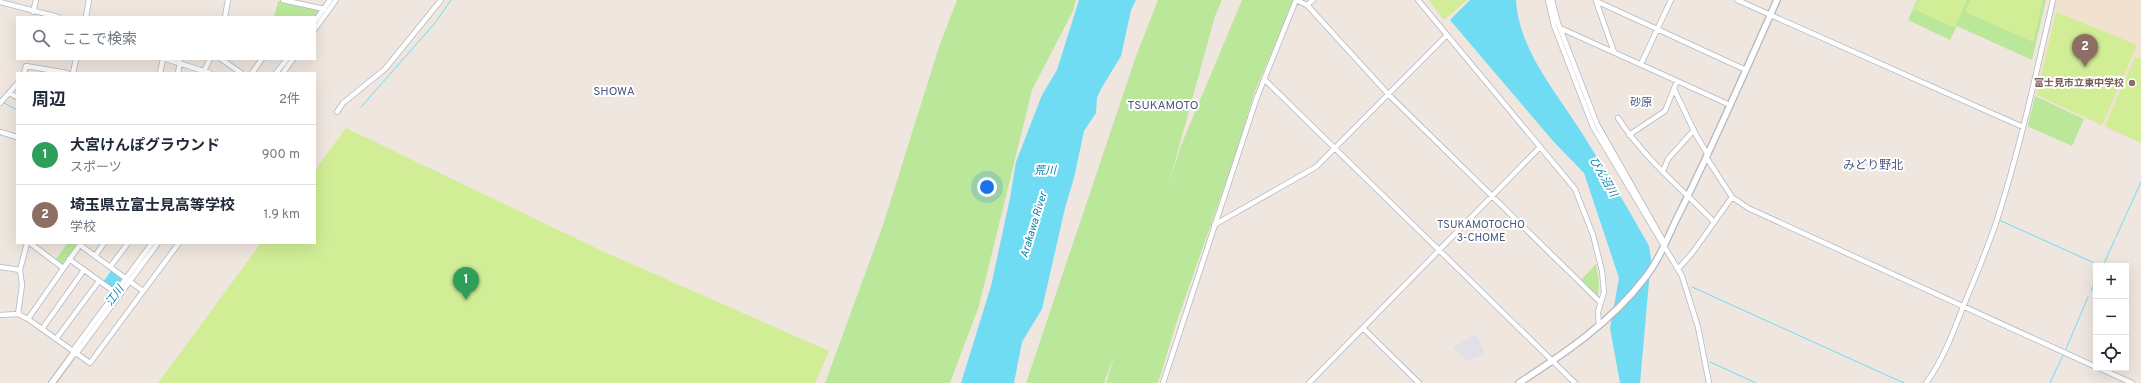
<!DOCTYPE html>
<html lang="ja">
<meta charset="utf-8">
<style>
body{margin:0;font-family:Overpass,"Noto Sans JP",sans-serif;background:#f6f6f7;color:#1f2937}
.controls{position:absolute;right:12px;bottom:12px;display:grid;overflow:hidden;border-radius:0px;box-shadow:0 4px 16px #0002}
.controls button{width:36px;height:36px;display:grid;place-items:center;padding:0;border:0;border-bottom:1px solid #e0e1e3;background:#fff;color:#1f2937;font:20px sans-serif}
.you{position:absolute;left:987px;top:187px;width:14px;height:14px;margin:-10px;border:3px solid #fff;border-radius:50%;background:#1a73e8;box-shadow:0 0 0 6px #1a73e833}
.badge{display:grid;place-items:center;width:26px;height:26px;border-radius:50%;background:#3c72ff;color:#fff;font-size:13px;font-weight:700}
.pin{position:absolute;translate:-50% -33px;filter:drop-shadow(0 1px 2px #0008)}
.pin::after{content:'';position:absolute;top:21px;width:14px;height:12px;background:inherit;clip-path:polygon(0 0,100% 0,50% 100%)}
.list{margin:0;padding:0;list-style:none}
h2{display:flex;justify-content:space-between;align-items:center;height:52px;margin:0;padding:0 16px;font-size:17px}
h2 small{font-size:13px;font-weight:400;color:#747a83}
.list li{display:grid;grid-template-columns:26px 1fr auto;gap:12px;align-items:center;box-sizing:border-box;height:60px;padding:0 16px;border-top:1px solid #e0e1e3}
.list b{display:block;font-size:15px;white-space:nowrap}
.list p{margin:0;font-size:13px;white-space:nowrap;color:#747a83}
.list em{font-size:13px;font-style:normal;color:#747a83}
.icon{flex:none;width:22px;height:22px;fill:none;stroke:currentColor;stroke-width:2;stroke-linecap:round;stroke-linejoin:round}
.map{position:relative;flex:none;width:2141px;height:383px;overflow:hidden}
.search{position:absolute;background:#fff;box-shadow:0 4px 16px #0002;left:16px;top:16px;width:300px;height:44px;display:flex;align-items:center;gap:10px;box-sizing:border-box;padding:0 14px;border-radius:0px;color:#747a83;font-size:15px}
.panel{position:absolute;background:#fff;box-shadow:0 4px 16px #0002;left:16px;top:72px;width:300px;height:172px;border-radius:0px}
.map>svg:first-child{display:block}
.industrial{fill:#e1e0e7}
.education{fill:#f0e2ce}
.green{fill:#bbe79a}
.pitch{fill:#d1ee96}
.water{fill:#6fdcf4}
.lines{fill:none;stroke-linecap:round;stroke-linejoin:round}
.stream{stroke:#6fdcf4;stroke-width:1}
.minor-casing{stroke:#b3b7c1;stroke-width:6}
.tertiary-casing{stroke:#b3b7c1;stroke-width:8}
.minor{stroke:#fff;stroke-width:4.5}
.tertiary{stroke:#fff;stroke-width:5.5}
.education-dot{fill:#8d6e63;stroke:#fff;stroke-width:1.5}
.labels{text-anchor:middle;dominant-baseline:central;stroke-width:4;stroke-linejoin:round;paint-order:stroke}
.education-label{font-size:10px;font-weight:bold;fill:#785e54;stroke:#fff;text-anchor:end}
.neighbourhood-label{font-size:11px;fill:#4b5980;stroke:#fff}
.water-label{font-size:11px;font-style:italic;fill:#087ea6;stroke:#fff}
.quarter-label{font-size:12px;fill:#4b5980;stroke:#fff}
</style>
<div class="map">
<svg width="2141" height="383" viewBox="0 0 2141 383">
<rect width="100%" height="100%" fill="#efe7df"/>
<!-- industrial -->
<path class="industrial" d="M1476,334l9,20 -18,7 -14,-14z"/>
<!-- education -->
<path class="education" d="M2056,0h85v143l-38,-16 3,-8 -4,7 -68,-31z"/>
<!-- green -->
<path class="green" d="M957,0h119l-3,11 -41,79 -53,216 -29,77h-125l58,-158 56,-178z
M1158,0h64l-7,16 -47,171 12,-39 62,-148h52l-39,91 -21,68 -57,162 -19,62h-52l9,-29 -11,29h-78l110,-327z
M1917,0h129l-14,60 -75,-34 -7,14 -42,-20z
M278,1l43,9 -6,8 -41,-1z
M2035,96l49,23 -12,27 -43,-19 -1,-2z
M68,243h10l-16,22 -7,-5z
M1596,264l3,18 -1,15 -17,-17z"/>
<!-- pitch -->
<path class="pitch" d="M1429,0h38l-23,20z
M1919,0h48l-12,28 -41,-19z
M1970,0h73l-10,42 -68,-30z
M2056,12l81,33 -35,80 -65,-30z
M2135,57l6,2v84l-36,-17z
M346,128l254,122 229,101 -14,32h-657l103,-140h54v-73z"/>
<!-- water -->
<path class="water" d="M1079,0h57l-5,10 -10,46 -20,33 -4,9 -1,15 -12,18 -10,47 -9,30 -23,101 -20,33 -8,41h-53l30,-97 19,-88 6,-36 26,-67 15,-25z
M1470,0h46c3,50 40,92 66,133 23,37 46,75 67,113l2,13 -11,124h-20l-10,-55 9,-50 -35,-105 -31,-32 -103,-121z
M111,271l11,8 -8,11 -11,-8z"/>
<g class="lines">
<!-- stream -->
<path class="stream" d="M2054,8l1,-8
M321,16l12,-16
M279,73l7,-9
M4,103l13,7
M361,107l74,-84 16,-23
M1999,220l102,46
M2116,237l25,-55
M2103,266l12,-27
M1692,287l212,96
M2091,291l5,-10
M2066,349l22,-52
M76,350l14,-19
M1710,362l46,21
M2050,383l13,-28"/>
<!-- minor casing -->
<g class="minor-casing">
<path id="minor" d="M283,0l41,9
M1296,0l11,5 82,90 211,207
M1418,0l157,189 18,46 9,36 2,21 -6,20 1,14
M1548,0l6,26 39,101 89,149 16,51 11,56
M1552,0l6,23 39,101 67,118
M1737,0l286,127
M1596,1l150,69
M1596,1l18,51
M0,2l58,15
M1307,5l6,-5
M33,12l3,-12
M86,17l3,-17
M225,17l3,-17
M315,21l15,-21
M1560,28l170,77
M315,29l21,-29
M166,59l44,14
M221,59l20,14
M1641,64l30,-64
M204,71l6,-12
M24,73l2,-7 41,7
M73,73l3,-14
M160,73l3,-14
M178,73l2,-11
M252,73l10,-14
M276,73l11,-14
M283,73l10,-14
M1264,79l311,304
M1674,89l22,46 12,20
M9,93l8,4
M0,103l17,-19
M337,112l6,-9 42,-34 56,-69
M1618,118c26,40 63,70 96,104
M0,132l17,5
M1629,135l36,-24 12,-30
M1706,157l26,40 16,11 348,159
M1663,171l5,-12 26,-29
M1214,225l102,-58 130,-131
M30,243l33,25
M80,245l63,46
M95,256l9,-13
M69,259l47,34
M0,267l20,3
M110,267l18,-24
M1678,269l15,-17 39,-55
M18,314l4,-29 -2,-15 7,-27
M0,315l18,-1 10,5 62,44 89,-120
M28,319l53,-76
M1363,328l56,55
M42,329l42,-59
M56,339l43,-58
M74,353v-4l78,-106
M76,354l82,-111
M2099,368l33,15
M1163,383l94,-286 39,-97
M1309,383l231,-236
M1926,383c17,-23 27,-50 37,-76 12,-29 24,-57 34,-87 23,-72 39,-146 56,-220"/>
</g>
<!-- tertiary casing -->
<g class="tertiary-casing">
<path id="tertiary" d="M52,383l22,-30
M1519,383c46,-30 91,-60 125,-104 17,-21 25,-46 37,-69 34,-69 65,-140 96,-210"/>
</g>
<!-- minor -->
<use href="#minor" class="minor"/>
<!-- tertiary -->
<use href="#tertiary" class="tertiary"/>
</g>
<!-- markers -->
<circle class="education-dot" cx="2132" cy="83" r="4"/>
<g class="labels">
<!-- education labels -->
<g class="education-label">
<text x="2124" y="83">富士見市立東中学校</text>
</g>
<!-- neighbourhood labels -->
<g class="neighbourhood-label">
<text x="1641" y="103">砂原</text>
<text x="1481" y="225">TSUKAMOTOCHO<tspan x="1481" dy="13">3-CHOME</tspan></text>
</g>
<!-- water labels -->
<g class="water-label">
<text x="1045" y="171">荒川</text>
<text transform="translate(1603 177) rotate(60)">びん沼川</text>
<text transform="translate(1034 225) rotate(-73)">Arakawa River</text>
<text transform="translate(115 296) rotate(-54)">江川</text>
</g>
<!-- quarter labels -->
<g class="quarter-label">
<text x="614" y="92">SHOWA</text>
<text x="1163" y="106">TSUKAMOTO</text>
<text x="1873" y="166">みどり野北</text>
</g>
</g>
</svg>
<div class="controls">
<button>+</button>
<button>−</button>
<button><svg class="icon" aria-label="locate" viewBox="0 0 24 24"><circle cx="12" cy="12" r="6"/><path d="M12 2v4M12 18v4M2 12h4M18 12h4"/></svg></button>
</div>
<div class="you"></div>
<div class="pin badge" style="left:466px;top:300px;background:#2e9e5b">1</div>
<div class="pin badge" style="left:2085px;top:67px;background:#8d6e63">2</div>
<div class="search"><svg class="icon" aria-label="search" viewBox="0 0 24 24"><circle cx="10" cy="10" r="6"/><path d="M15 15l6 6"/></svg>ここで検索</div>
<section class="panel">
<h2>周辺<small>2件</small></h2>
<ul class="list">
<li><span class="badge" style="background:#2e9e5b">1</span><div><b>大宮けんぽグラウンド</b><p>スポーツ</p></div><em>900 m</em></li>
<li><span class="badge" style="background:#8d6e63">2</span><div><b>埼玉県立富士見高等学校</b><p>学校</p></div><em>1.9 km</em></li>
</ul>
</section>
</div>
